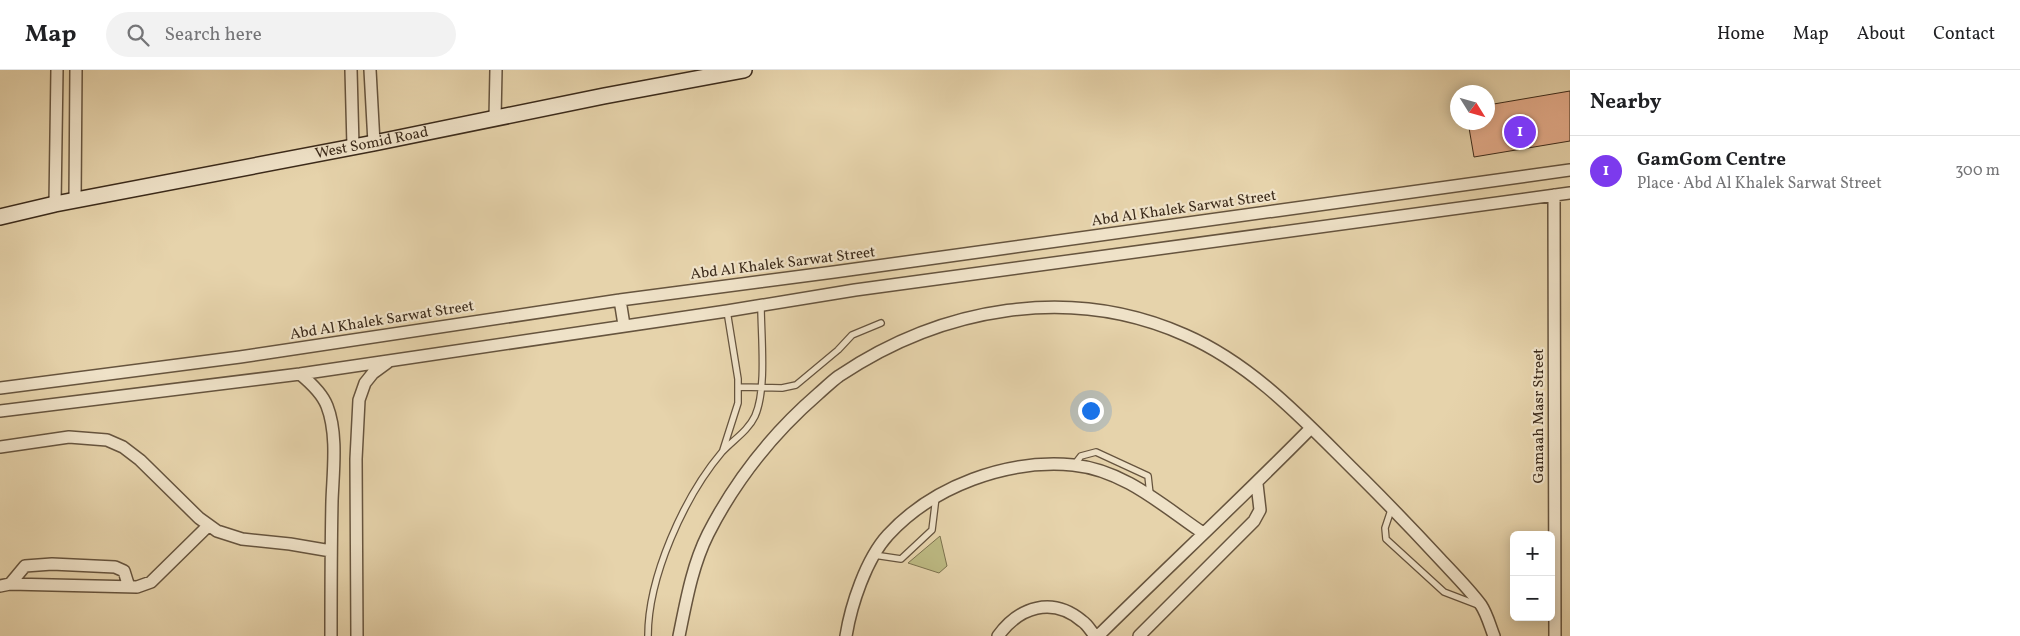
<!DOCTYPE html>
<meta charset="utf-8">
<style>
body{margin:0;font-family:Vollkorn,serif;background:#f2f2f2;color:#202124}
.controls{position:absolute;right:15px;bottom:15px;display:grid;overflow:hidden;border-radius:8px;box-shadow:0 2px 12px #0003}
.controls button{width:45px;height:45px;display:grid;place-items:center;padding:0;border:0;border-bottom:1px solid #e0e0e0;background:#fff;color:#202124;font:25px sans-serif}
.compass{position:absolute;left:1450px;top:15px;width:45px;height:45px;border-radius:50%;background:#fff;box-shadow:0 2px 12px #0003;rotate:127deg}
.you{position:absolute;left:1090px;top:340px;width:18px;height:18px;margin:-12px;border:4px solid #fff;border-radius:50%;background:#1a73e8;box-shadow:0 0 0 8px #1a73e833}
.badge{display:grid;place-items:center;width:32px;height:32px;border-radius:50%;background:#7c3aed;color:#fff;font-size:16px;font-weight:700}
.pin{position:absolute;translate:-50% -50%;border:2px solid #fff;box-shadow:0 1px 5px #0006}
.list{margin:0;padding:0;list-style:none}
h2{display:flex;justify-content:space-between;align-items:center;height:65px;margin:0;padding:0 20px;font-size:21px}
h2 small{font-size:16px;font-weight:400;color:#757577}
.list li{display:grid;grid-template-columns:32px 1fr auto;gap:15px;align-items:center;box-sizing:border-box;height:70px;padding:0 20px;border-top:1px solid #e0e0e0}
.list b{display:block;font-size:19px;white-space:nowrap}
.list p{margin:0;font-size:16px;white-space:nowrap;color:#757577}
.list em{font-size:16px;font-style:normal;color:#757577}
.icon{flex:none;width:28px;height:28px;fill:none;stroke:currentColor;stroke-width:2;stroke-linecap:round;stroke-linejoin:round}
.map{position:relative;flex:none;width:1570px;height:566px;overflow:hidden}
header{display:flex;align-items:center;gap:30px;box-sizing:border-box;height:70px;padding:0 25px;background:#fff;border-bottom:1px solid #e0e0e0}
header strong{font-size:24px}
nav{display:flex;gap:28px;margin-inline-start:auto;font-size:18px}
.search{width:350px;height:45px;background:#f2f2f2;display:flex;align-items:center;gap:12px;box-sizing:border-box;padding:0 18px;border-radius:28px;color:#757577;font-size:19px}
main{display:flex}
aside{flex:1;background:#fff}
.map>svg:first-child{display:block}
.green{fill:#bdba83;stroke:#7c724e}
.building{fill:#e5ad8c;stroke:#3b2a1a}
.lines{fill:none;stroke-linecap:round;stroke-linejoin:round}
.lane-casing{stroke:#66543e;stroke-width:8}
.street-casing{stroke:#66543e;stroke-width:14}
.secondary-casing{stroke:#3b2a1a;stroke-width:18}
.lane{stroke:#efe2c8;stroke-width:5.5}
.street{stroke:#efe2c8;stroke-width:11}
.secondary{stroke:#efe2c8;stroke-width:15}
.labels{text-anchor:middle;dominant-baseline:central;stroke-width:4.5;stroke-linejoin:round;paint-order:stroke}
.street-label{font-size:15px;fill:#3b2a1a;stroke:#efe2c8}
</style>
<header>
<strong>Map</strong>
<div class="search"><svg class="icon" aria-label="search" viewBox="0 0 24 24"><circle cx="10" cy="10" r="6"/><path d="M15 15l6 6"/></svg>Search here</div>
<nav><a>Home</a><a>Map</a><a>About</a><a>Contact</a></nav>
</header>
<main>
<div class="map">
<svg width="1570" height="566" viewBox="0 0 1570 566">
<rect width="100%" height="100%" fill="#e6d3ab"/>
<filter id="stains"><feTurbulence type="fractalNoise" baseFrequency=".004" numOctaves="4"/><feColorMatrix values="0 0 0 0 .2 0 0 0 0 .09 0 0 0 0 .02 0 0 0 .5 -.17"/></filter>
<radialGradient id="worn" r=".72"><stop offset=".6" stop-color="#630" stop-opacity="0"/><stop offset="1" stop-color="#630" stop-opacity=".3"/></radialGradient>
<!-- green -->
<path class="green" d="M940,466l7,30 -8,7 -31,-10z"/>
<!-- building -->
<path class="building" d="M1570,21v50l-96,16 -6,-35h20v-17z"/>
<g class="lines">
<!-- lane casing -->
<g class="lane-casing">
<path id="lane" d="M738,317l44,1 14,-3 42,-35 14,-15 29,-12
M723,380l15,-47v-24l-11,-68
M1074,395l7,-9 15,-4 52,24 2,18
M1392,437l-7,21 1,11 58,53 34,13
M874,485l27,4 31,-29 4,-33
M648,566c0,-59 36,-139 74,-184 11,-12 26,-21 33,-36 12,-27 6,-80 6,-110"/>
</g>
<!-- street casing -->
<g class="street-casing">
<path id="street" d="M351,0l2,76
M370,0l4,73
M495,48l1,-48
M1554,125l1,441
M75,130l1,-130
M55,134l2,-134
M620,230l4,25
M300,304c11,9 22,19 27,32 11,28 6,66 5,95 -1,45 -1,90 -1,135
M0,318l240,-31 380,-57 214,-28 736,-102
M0,341l300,-37 427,-63 128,-21 715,-97
M0,377l69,-10 38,3 16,7 17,13 59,58 18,13 25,8 48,5 41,7
M10,514l15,-18 27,-2 63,3 9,4 5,16
M0,516l10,-2 127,3 14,-5 57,-56
M357,566l-1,-177 3,-59 6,-17 8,-10 15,-11
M679,566c7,-34 13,-70 29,-102 27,-53 65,-101 110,-140 7,-6 14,-13 21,-18 103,-69 231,-92 346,-41 71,31 123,90 177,143 27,27 53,54 78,81 14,15 29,30 41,46 6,9 9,21 13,31
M846,566c5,-31 20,-77 42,-101 45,-49 119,-76 185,-70 51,5 90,41 130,68
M998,566c21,-29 54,-40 84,-15 5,3 9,10 13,15
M1098,566c70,-69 143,-137 213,-208
M1139,566l115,-115 6,-11 -3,-26"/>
</g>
<!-- secondary casing -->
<g class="secondary-casing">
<g id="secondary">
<path id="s1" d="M0,147l55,-13 319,-61 230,-47 140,-26"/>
</g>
</g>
<!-- lane -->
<use href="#lane" class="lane"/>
<!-- street -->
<use href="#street" class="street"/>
<!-- secondary -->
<use href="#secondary" class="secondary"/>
</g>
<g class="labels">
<!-- street labels -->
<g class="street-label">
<text stroke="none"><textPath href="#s1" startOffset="379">West Somid Road</textPath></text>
<text transform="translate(1184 139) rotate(-8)">Abd Al Khalek Sarwat Street</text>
<text transform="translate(783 194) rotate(-7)">Abd Al Khalek Sarwat Street</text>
<text transform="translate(382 251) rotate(-9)">Abd Al Khalek Sarwat Street</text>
<text transform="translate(1539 346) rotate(-90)">Gamaah Masr Street</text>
</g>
</g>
<rect width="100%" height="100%" filter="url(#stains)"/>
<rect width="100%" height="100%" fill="url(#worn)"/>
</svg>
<div class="controls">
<button>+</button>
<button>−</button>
</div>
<svg class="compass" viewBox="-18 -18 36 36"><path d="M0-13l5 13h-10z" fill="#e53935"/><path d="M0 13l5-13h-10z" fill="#757577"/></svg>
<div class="you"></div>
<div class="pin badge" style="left:1520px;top:62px">1</div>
</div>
<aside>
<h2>Nearby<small></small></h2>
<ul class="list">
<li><span class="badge">1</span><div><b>GamGom Centre</b><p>Place · Abd Al Khalek Sarwat Street</p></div><em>300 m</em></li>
</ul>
</aside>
</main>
